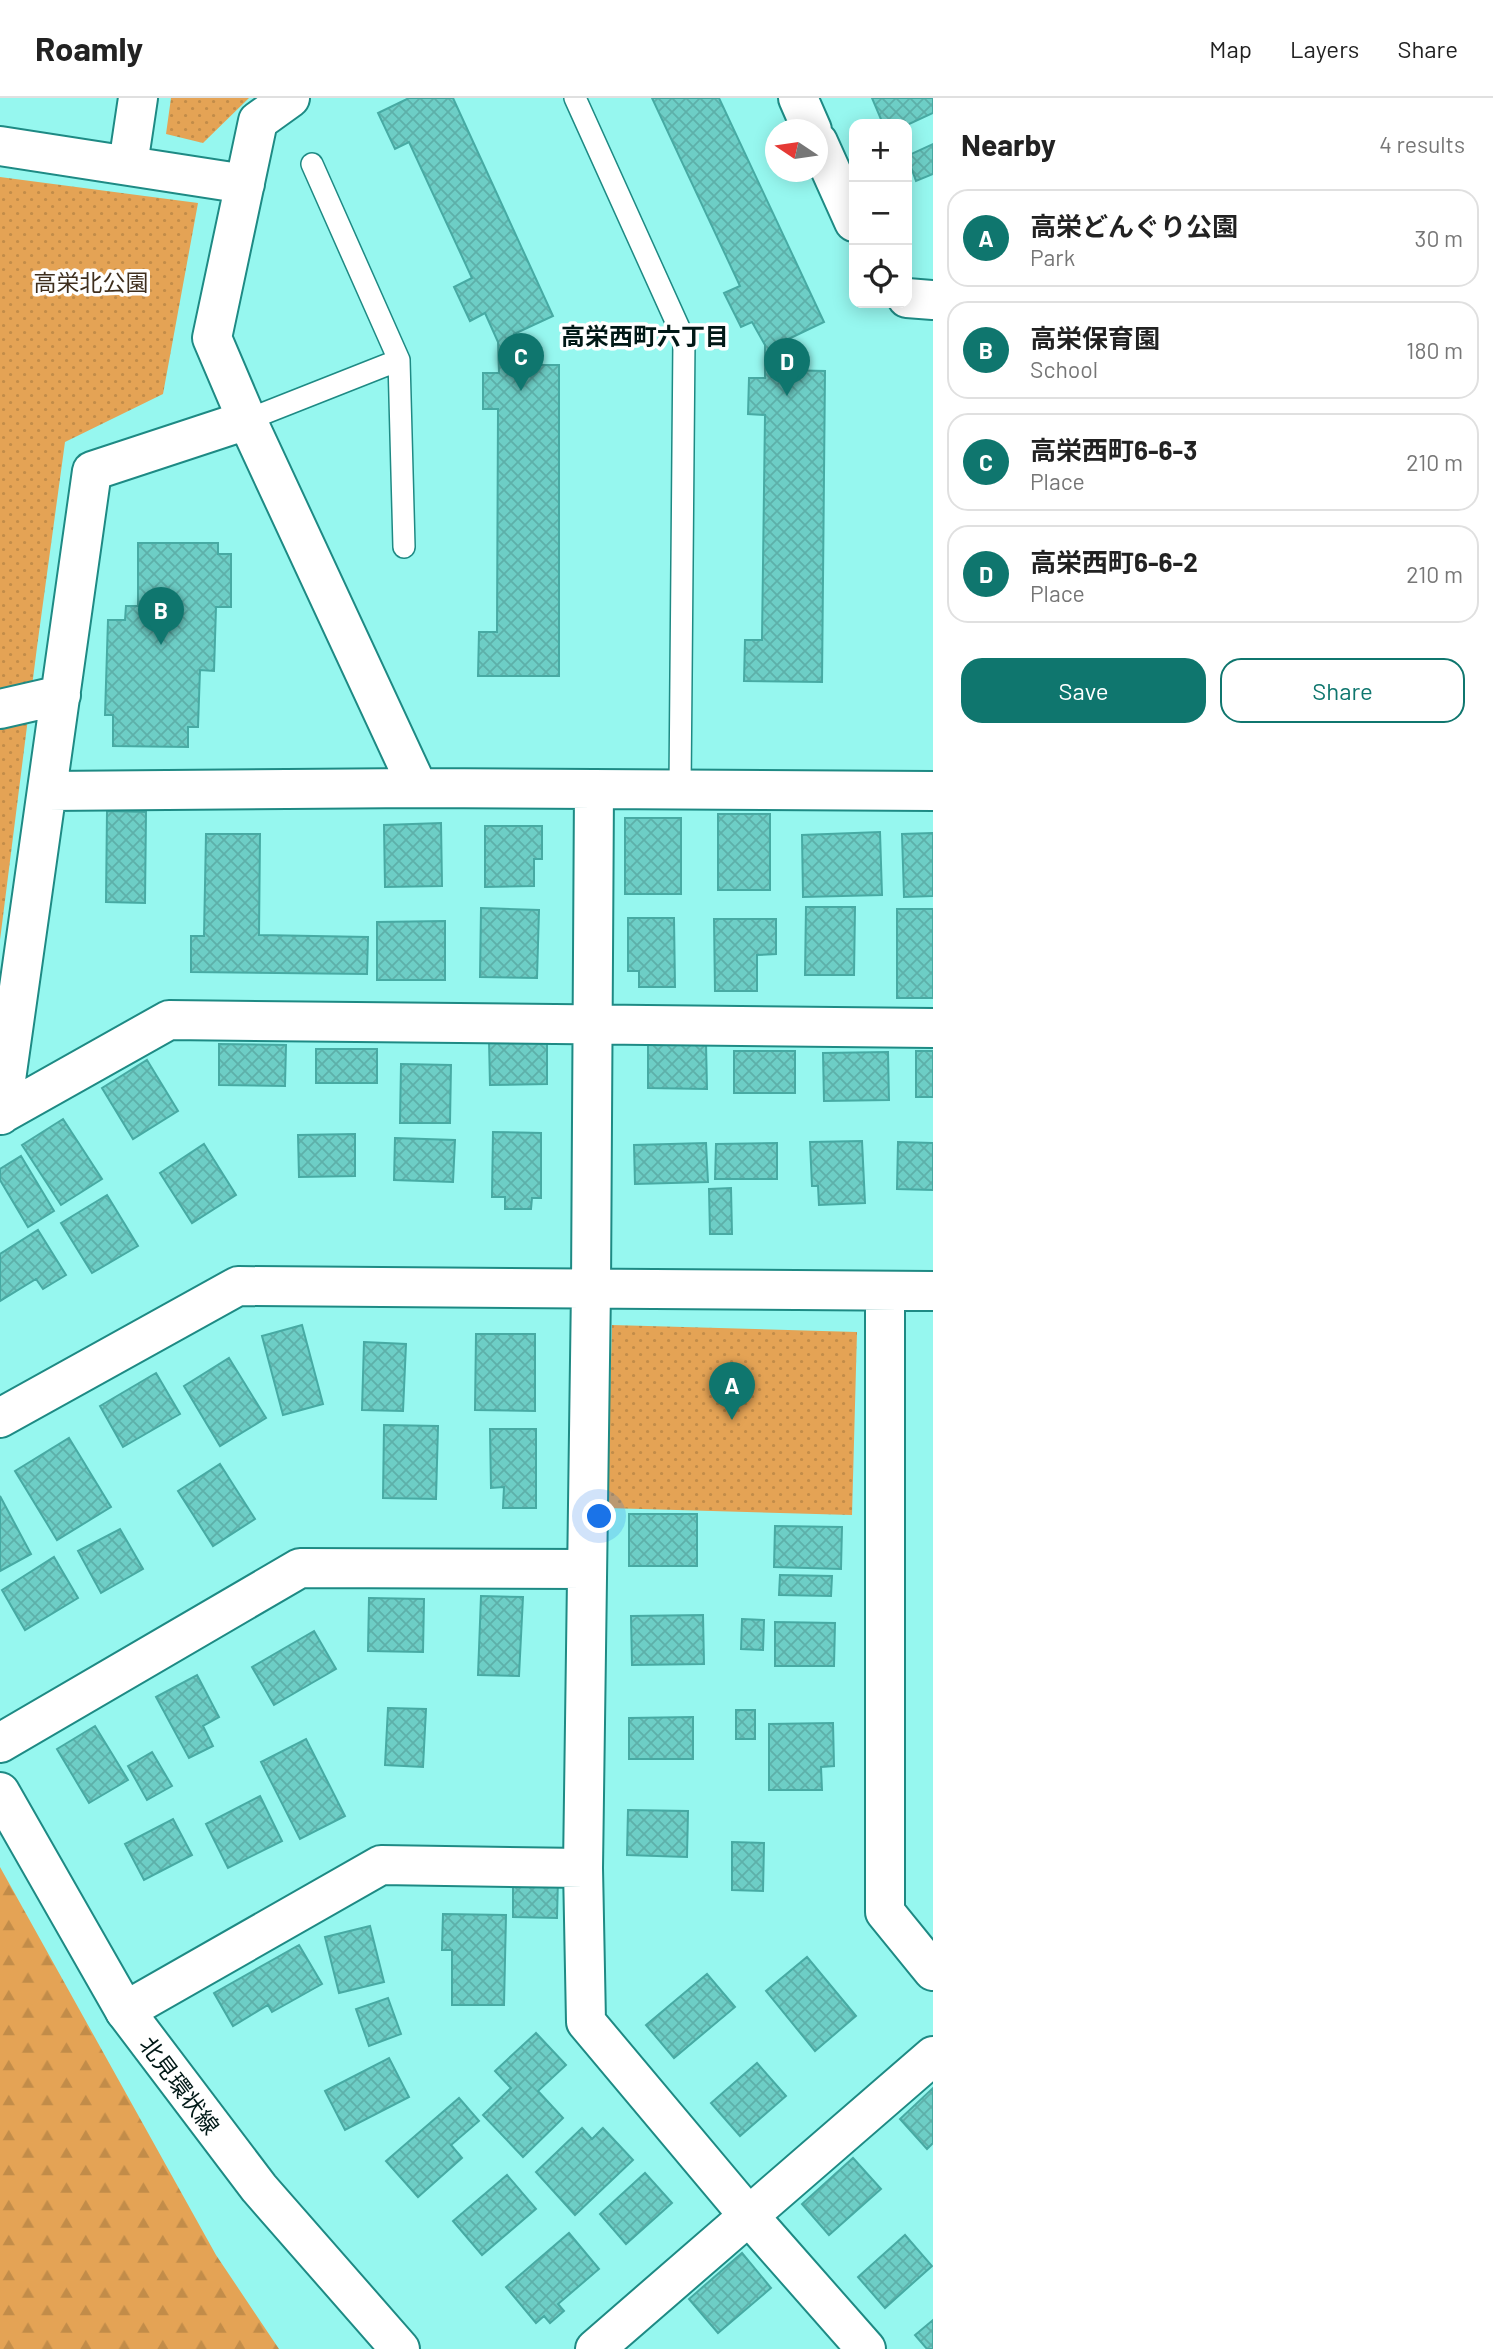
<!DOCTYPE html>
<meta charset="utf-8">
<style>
body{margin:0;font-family:Barlow,"Noto Sans JP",sans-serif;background:#f2f2f2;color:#222}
.controls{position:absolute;right:21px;top:21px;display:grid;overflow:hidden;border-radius:14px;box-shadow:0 4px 18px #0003}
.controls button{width:63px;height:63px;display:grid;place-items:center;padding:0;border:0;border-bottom:2px solid #e0e0e0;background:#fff;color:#222;font:35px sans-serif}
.compass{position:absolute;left:765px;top:21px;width:63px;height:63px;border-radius:50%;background:#fff;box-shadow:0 4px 18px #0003;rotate:283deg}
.you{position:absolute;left:600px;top:1419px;width:24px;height:24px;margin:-18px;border:5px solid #fff;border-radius:50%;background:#1a73e8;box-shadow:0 0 0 10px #1a73e833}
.badge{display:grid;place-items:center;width:46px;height:46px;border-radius:50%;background:#0f766e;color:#fff;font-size:23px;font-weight:700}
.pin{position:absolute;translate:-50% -58px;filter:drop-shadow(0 2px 4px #0008)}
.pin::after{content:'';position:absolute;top:37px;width:24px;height:21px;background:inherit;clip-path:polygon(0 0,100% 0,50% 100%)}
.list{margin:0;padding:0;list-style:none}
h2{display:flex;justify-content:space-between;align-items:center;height:91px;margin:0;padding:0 28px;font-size:30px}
h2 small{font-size:23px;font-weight:400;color:#767676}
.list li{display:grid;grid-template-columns:46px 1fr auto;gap:21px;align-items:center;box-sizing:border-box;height:98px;margin:0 14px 14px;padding:0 14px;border:2px solid #e0e0e0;border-radius:21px}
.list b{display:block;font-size:26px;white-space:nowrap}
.list p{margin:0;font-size:23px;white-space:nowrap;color:#767676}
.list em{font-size:23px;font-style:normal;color:#767676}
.actions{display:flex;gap:14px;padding:21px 28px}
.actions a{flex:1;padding:16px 0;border:2px solid #0f766e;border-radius:21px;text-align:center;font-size:24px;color:#0f766e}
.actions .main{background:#0f766e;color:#fff}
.icon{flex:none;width:38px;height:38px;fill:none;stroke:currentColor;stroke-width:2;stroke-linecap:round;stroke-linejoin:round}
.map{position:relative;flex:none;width:933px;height:2251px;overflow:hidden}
header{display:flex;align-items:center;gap:42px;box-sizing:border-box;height:98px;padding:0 35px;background:#fff;border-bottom:2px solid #e0e0e0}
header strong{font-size:33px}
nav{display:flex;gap:38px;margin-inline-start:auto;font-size:24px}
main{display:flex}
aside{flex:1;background:#fff}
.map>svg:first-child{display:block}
.grass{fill:url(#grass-dots)}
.forest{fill:url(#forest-firs)}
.building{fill:url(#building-cross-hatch);stroke:#47aaa3;stroke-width:2}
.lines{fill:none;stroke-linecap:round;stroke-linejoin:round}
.lane-casing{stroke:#1e8a84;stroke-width:24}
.street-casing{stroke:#1e8a84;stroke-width:42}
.secondary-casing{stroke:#1e8a84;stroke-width:42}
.lane{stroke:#fff;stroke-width:21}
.street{stroke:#fff;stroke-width:38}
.secondary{stroke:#fff;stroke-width:38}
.labels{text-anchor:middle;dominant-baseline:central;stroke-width:7;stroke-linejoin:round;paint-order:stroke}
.park-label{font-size:23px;fill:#3e2e1d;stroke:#fff}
.street-label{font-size:23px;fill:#001816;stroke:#fff}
.neighbourhood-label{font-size:24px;font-weight:bold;fill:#001816;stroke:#fff}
</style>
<header>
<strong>Roamly</strong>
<nav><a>Map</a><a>Layers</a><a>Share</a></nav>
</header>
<main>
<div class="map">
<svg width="933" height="2251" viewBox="0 0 933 2251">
<defs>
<pattern id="grass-dots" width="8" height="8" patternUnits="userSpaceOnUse" patternTransform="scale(1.75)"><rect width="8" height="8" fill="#e4a355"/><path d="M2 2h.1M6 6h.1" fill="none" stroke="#c28c49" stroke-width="1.8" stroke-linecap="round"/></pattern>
<pattern id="forest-firs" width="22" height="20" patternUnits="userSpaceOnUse" patternTransform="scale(1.75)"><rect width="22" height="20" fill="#e4a355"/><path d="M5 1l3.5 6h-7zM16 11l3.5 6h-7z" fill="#c28c49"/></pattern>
<pattern id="building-cross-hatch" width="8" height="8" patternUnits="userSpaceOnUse" patternTransform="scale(1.75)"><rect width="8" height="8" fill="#6dcec6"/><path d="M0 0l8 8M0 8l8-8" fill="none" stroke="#5db0a9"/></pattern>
</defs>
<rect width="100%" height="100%" fill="#96f7ef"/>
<!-- grass -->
<path class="grass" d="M171,0h78l-46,45 -37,-9z
M0,79l198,26 -35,191 -98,48 -28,205 -37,293z
M612,1227l245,7 -5,183 -245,-7z"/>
<!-- forest -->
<path class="forest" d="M0,1769l216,388 63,94h-279z"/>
<!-- building -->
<path class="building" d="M409,0h44l100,218 -39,18v31h45v311h-81l1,-44h18l1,-223h-15v-36h16l-1,-31 -13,-29 -15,8 -16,-34 18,-9 -63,-136 -14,7 -17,-36z
M652,0h67l105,224 -44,21v27l45,1 -3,311 -78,-1 1,-41h17l3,-225 -17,-1 1,-36h16v-33l-13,-23 -11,5 -17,-34 16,-7z
M872,0h61v15l-26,12 -24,-1z
M933,46v30l-17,7 -9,-25z
M138,445h80v11h13v53h-15l-2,64 -14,-1 -2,57h-10v20l-75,-1v-31h-8l3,-95h17l1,-14h12z
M107,713l39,1 -1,91 -39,-1z
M718,716h52v76h-52z
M625,720h56v76h-56z
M441,725l1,63 -57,1 -1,-62z
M485,728h57v33h-8v27l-49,1z
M880,734l2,63 -79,2 -1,-62z
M933,735v63l-29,1 -2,-63z
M206,736h54l-1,101 109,2 -1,37 -176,-2v-36h13z
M806,809h49l-1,68h-49z
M481,810l58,2 -2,68 -57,-1z
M897,811h36v89h-36z
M628,820h46l1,69h-36v-16h-11z
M714,821h62v35l-19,1v36h-42z
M445,823v59h-68v-58z
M547,942v44l-57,1 -1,-44z
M648,945h58l1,46 -59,-1z
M219,946l67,1 -1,41 -66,-1z
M316,951h61v34h-61z
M734,953h61v42h-61z
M916,953h17v46h-17z
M888,954l1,48 -65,1 -1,-48z
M147,962l31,51 -45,28 -31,-51z
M401,966l50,1 -1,58h-50z
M63,1021l39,60 -41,26 -39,-60z
M493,1034l48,1v65h-9l-1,11h-26v-12h-13z
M355,1036v42l-56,1 -1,-42z
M395,1040l60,2 -2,42 -59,-2z
M862,1043l3,62 -46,2 -1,-19h-6l-2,-44z
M898,1044l35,1v47l-36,-1z
M706,1045l2,39 -73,2 -1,-39z
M777,1045v36h-62l1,-35z
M204,1046l32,51 -44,28 -32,-50z
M21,1058l33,55 -26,16 -28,-47v-11z
M731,1090l1,46h-22l-1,-45z
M107,1097l31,51 -46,27 -31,-50z
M38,1132l28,45 -23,14 -7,-10 -36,22v-47z
M302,1227l21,79 -40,11 -21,-79z
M476,1236h59v77l-60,-1z
M364,1244l42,2 -3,67 -41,-1z
M229,1260l37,60 -46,28 -36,-60z
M156,1275l24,41 -57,33 -23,-41z
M384,1327l54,1 -2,73 -53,-1z
M490,1331h46v79h-33l1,-21 -13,1z
M69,1340l42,69 -54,33 -42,-69z
M220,1366l35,55 -42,27 -35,-55z
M0,1398l31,58 -31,17z
M629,1416h68v52h-68z
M775,1428l67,1 -1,42 -67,-2z
M120,1431l23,40 -42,24 -23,-42z
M54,1459l24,41 -53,32 -23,-40z
M780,1477l52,1 -1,20 -52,-1z
M481,1498l42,1 -4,79 -41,-1z
M369,1500l55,1 -1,53 -55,-1z
M703,1517l1,49 -72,1 -1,-49z
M742,1521l22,1 -1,30 -22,-1z
M775,1524l60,1 -1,43h-59z
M314,1533l22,38 -62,36 -22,-38z
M197,1577l22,42 -16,9 10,20 -24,12 -33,-61z
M388,1610l38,1 -3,58 -38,-2z
M736,1612h19v29h-19z
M693,1619v42h-64v-41z
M833,1625l1,43 -13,1 1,23h-53v-66z
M95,1628l33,54 -39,23 -32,-54z
M306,1641l39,77 -45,23 -39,-77z
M152,1654l20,34 -25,14 -19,-34z
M260,1698l22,45 -54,27 -22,-44z
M628,1712l60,1 -1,46 -60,-2z
M173,1721l19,36 -48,25 -19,-36z
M732,1744l32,1 -1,48 -31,-1z
M513,1779l45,1 -1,40 -44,-1z
M443,1816l63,1 -2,90h-52v-55h-10z
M370,1828l14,56 -45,11 -14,-56z
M299,1847l23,39 -50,28 -4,-7 -35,21 -19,-33z
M807,1859l49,59 -41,35 -49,-60z
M707,1876l28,33 -61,51 -28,-33z
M388,1900l13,36 -32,12 -13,-37z
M536,1935l30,32 -28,26 25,27 -40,39 -40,-42 28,-27 -16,-17z
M389,1960l20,39 -64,33 -20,-39z
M757,1965l29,33 -46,40 -29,-33z
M933,1990v55l-6,6 -27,-30z
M459,2000l20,23 -28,24 11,13 -44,39 -32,-36z
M582,2030l10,11 11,-11 30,32 -58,55 -39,-43z
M853,2060l28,31 -52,46 -27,-31z
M645,2075l27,30 -46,41 -26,-30z
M507,2077l29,34 -54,46 -29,-34z
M569,2135l30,36 -41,35 6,7 -14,12 -6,-7 -8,7 -30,-36z
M905,2137l27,31 -47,42 -27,-31z
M742,2155l29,35 -53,45 -29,-34z
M933,2222v29h-6l-12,-14z"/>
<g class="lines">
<!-- lane casing -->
<g class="lane-casing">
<path id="lane" d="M575,0l109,241 -4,450
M312,66l87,196 5,187
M247,322l152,-60"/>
</g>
<!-- street casing -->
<g class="street-casing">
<path id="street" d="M290,0l-32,23 -46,217 35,82 171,368 515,3
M798,0l14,32
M818,44l36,80
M0,48l245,38
M128,67l10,-67
M907,200l26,2
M0,611l61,-14
M594,691l-3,499 -8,580 3,154 162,193 118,134
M48,693l370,-3
M0,1017l169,-95 764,8
M1,1017l91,-644 155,-51
M885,1193v621l48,59
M0,1320l238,-132 695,5
M0,1645l300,-175 287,1
M125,1913l256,-146 202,3
M595,2251l338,-293"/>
</g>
<!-- secondary casing -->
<g class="secondary-casing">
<path id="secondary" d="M0,1694l125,219 134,177 141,161"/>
</g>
<!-- lane -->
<use href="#lane" class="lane"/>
<!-- street -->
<use href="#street" class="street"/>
<!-- secondary -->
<use href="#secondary" class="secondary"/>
</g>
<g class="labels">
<!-- park labels -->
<g class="park-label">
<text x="91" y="184">高栄北公園</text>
</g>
<!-- street labels -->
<g class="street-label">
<text transform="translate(180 1987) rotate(53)">北見環状線</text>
</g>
<!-- neighbourhood labels -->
<g class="neighbourhood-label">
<text x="645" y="237">高栄西町六丁目</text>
</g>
</g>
</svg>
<div class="controls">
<button>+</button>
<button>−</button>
<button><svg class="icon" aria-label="locate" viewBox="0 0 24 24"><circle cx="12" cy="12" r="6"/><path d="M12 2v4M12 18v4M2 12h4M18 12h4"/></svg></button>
</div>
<svg class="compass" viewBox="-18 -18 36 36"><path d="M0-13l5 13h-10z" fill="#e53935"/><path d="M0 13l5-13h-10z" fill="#767676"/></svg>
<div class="you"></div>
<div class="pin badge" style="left:732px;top:1322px">A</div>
<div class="pin badge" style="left:161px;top:547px">B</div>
<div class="pin badge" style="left:521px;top:293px">C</div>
<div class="pin badge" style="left:787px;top:298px">D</div>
</div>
<aside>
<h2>Nearby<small>4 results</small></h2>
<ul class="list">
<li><span class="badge">A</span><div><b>高栄どんぐり公園</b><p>Park</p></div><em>30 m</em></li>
<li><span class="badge">B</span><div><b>高栄保育園</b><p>School</p></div><em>180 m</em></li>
<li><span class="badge">C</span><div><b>高栄西町6-6-3</b><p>Place</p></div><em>210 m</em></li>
<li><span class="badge">D</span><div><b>高栄西町6-6-2</b><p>Place</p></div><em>210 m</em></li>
</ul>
<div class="actions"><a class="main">Save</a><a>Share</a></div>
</aside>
</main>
